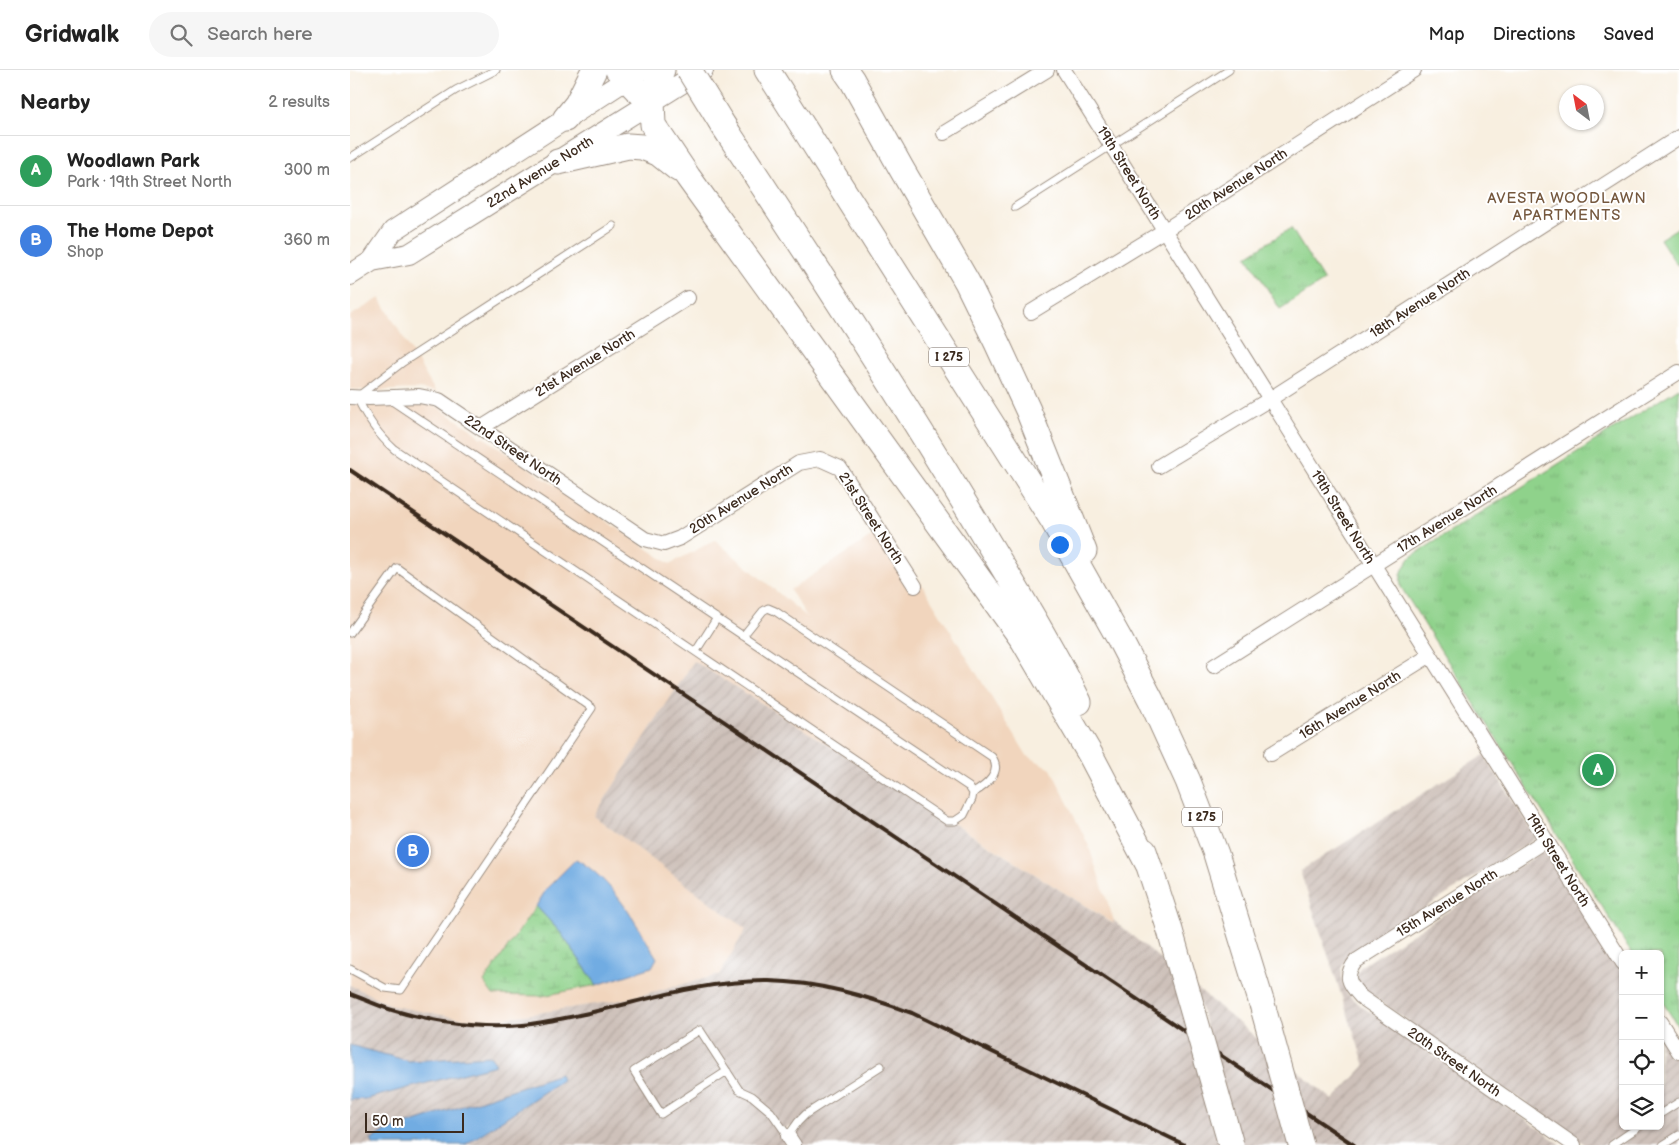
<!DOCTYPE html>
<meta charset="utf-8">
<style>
body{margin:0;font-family:"Balsamiq Sans",sans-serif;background:#f6f6f6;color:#222}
.controls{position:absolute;right:15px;bottom:15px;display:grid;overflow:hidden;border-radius:8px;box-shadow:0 1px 4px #0004}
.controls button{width:45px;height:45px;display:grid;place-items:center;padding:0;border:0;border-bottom:1px solid #e0e0e0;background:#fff;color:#222;font:25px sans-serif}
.compass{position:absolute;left:1209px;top:15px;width:45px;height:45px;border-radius:50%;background:#fff;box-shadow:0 1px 4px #0004;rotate:328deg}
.scale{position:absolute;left:15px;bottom:12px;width:99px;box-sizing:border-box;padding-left:5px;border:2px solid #3b2a1e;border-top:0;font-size:14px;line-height:18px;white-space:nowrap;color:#3b2a1e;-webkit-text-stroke:4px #fff;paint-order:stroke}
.you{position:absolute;left:709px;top:474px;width:18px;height:18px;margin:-12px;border:4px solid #fff;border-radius:50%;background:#1a73e8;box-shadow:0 0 0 8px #1a73e833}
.badge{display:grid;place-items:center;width:32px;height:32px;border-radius:50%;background:#ea580c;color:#fff;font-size:16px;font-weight:700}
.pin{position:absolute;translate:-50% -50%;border:2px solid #fff;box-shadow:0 1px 5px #0006}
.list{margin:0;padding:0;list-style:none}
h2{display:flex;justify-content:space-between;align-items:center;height:65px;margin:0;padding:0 20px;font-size:21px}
h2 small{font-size:16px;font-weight:400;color:#767676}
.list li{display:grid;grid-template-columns:32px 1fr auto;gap:15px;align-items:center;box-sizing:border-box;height:70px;padding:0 20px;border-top:1px solid #e0e0e0}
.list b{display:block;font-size:19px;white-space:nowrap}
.list p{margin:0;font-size:16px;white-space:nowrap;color:#767676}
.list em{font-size:16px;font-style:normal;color:#767676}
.icon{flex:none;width:28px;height:28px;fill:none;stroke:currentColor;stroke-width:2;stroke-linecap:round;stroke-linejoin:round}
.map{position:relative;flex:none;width:1329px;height:1075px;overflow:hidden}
header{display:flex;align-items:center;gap:30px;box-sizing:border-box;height:70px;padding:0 25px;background:#fff;border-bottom:1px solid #e0e0e0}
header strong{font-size:24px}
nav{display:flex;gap:28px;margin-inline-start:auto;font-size:18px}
.search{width:350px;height:45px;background:#f6f6f6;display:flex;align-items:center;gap:12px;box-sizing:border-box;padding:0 18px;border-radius:28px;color:#767676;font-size:19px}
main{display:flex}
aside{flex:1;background:#fff}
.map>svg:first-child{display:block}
.built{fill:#f1d5bd;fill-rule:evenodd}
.industrial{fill:url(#industrial-furrows)}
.grass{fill:#8fd28b;stroke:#657e54}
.wetland{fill:url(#wetland-marsh);stroke:#657e54}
.park{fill:url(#park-tufts);stroke:#657e54}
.water{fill:#71ace2;stroke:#566b80}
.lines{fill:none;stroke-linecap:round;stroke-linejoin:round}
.service-casing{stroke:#9a8c7f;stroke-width:9}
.minor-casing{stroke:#9a8c7f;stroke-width:16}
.secondary-casing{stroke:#9a8c7f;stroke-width:22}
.motorway-casing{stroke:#9a8c7f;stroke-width:27}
.service{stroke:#fff;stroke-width:7}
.minor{stroke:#fff;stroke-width:14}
.secondary{stroke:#fff;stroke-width:20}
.motorway{stroke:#fff;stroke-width:25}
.rail{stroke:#3b2a1e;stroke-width:4}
.motorway-bridge-casing{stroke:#9a8c7f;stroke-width:27;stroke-linecap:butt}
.motorway-bridge{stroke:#fff;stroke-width:25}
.labels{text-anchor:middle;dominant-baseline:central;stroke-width:4;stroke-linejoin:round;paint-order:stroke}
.shield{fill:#fff;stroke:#766a62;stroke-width:1}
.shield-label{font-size:12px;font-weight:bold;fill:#3b2a1e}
.street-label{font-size:14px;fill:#3b2a1e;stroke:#fff}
.neighbourhood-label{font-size:15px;letter-spacing:1px;fill:#75583e;stroke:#fff}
</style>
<header>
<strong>Gridwalk</strong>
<div class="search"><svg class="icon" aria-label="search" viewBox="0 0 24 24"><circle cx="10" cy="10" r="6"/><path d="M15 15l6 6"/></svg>Search here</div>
<nav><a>Map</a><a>Directions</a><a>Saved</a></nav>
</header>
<main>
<aside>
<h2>Nearby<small>2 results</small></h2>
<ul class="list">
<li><span class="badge" style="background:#2e9e5b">A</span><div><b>Woodlawn Park</b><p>Park · 19th Street North</p></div><em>300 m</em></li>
<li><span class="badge" style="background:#3f7fe0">B</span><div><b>The Home Depot</b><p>Shop</p></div><em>360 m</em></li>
</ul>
</aside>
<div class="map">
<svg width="1329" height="1075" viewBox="0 0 1329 1075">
<defs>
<pattern id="industrial-furrows" width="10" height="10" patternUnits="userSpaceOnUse" patternTransform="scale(1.25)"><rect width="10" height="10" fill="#cec1ba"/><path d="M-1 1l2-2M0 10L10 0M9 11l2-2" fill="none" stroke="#b2a69f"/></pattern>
<pattern id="wetland-marsh" width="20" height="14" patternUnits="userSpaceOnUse" patternTransform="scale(1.25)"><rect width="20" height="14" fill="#8fd28b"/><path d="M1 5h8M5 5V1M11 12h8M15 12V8" fill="none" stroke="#7cb478"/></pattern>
<pattern id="park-tufts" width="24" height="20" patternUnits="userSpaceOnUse" patternTransform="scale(1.25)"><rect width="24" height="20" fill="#8fd28b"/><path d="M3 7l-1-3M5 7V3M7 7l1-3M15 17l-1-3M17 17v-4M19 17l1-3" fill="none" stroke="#7cb478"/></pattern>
</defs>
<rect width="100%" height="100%" fill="#fff"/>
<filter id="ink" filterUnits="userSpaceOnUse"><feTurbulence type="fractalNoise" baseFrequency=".02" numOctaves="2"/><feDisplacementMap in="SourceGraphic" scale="10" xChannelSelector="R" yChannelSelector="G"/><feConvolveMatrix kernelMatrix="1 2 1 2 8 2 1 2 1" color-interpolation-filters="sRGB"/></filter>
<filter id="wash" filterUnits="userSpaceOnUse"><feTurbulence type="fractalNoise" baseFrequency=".0096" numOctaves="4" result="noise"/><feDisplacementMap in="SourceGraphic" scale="20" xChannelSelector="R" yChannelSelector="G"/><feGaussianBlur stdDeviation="1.12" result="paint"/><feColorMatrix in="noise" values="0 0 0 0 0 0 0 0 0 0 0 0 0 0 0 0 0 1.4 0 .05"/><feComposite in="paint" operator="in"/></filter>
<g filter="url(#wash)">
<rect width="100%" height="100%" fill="#f8efe0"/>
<!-- built -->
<path class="built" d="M30,228l55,93 2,1 -19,-3 -49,2 -19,-2v-73z
M0,334l21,2 49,-2 17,3 40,26 3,5 2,-2 188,128 45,-24 92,77 -17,-27 84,-55 36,54 11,-6 107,174v-1l23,13 37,75 27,80 -421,-263 -100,155 153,113 -28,46 -98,25 -141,22 -87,-16 -43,-21zM197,818l105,79 -55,18 -55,11 -58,-14z"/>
<!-- industrial -->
<path class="industrial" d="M344,591l420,263 -1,-4 63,52 48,173h-422l-12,-19 -11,6 7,13h-321l96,-65 -190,60 3,5h-24v-45l16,-1 129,-34 -4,-9 -82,5 -59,-16v-60l43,21 87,16 141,-22 98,-25 27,-46 -152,-113z
M1134,685l52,83 -184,116 -5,6h-2l-4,9 1,2v10l5,12 10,10 205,142h-253l-20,-81 44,36 32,-34 -65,-195z
M1194,781l79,124v151h37v-91l19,29v81h-93l-221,-154 -7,-7 -3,-5 2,-6 4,-7z
M845,917l76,63 23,95h-55z"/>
<!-- grass -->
<path class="grass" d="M1329,157v37l-2,1 -17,-26z"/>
<!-- wetland -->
<path class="wetland" d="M186,836l24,26 37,53 -55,11 -49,-1 -9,-13z"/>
<!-- park -->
<path class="park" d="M941,158l33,53 -44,28 -33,-53z
M1329,318v640l-19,-30v-44h-28l-231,-367c-2,-14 3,-21 11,-31z"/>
<!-- water -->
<path class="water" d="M226,789c38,21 59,64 81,99l-5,9 -55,18 -37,-53 -24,-26 11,-18z
M0,975l59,16 82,-5 5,9 -130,34 -16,1z
M210,1004l2,6 -97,65h-91l-3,-5 13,-8z"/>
</g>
<g filter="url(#ink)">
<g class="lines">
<!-- service casing -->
<g class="service-casing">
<path id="service" d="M0,88l106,-68 40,-20
M665,137l214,-137
M39,329l580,388 4,6 -1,6 -8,16 -9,6h-8l-553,-372c-17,-15 -28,-32 -37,-52l46,-35 210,-136
M0,563l47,-65 195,140 -191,282 -16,-2 -35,-19
M393,566l20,-25 5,-3 7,3 217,146c11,15 -6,29 -19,36
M346,581l21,-33
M377,1001l-66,43 -27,-43 66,-41 39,60 13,6 19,16 17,24 10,-14 8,-8 75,-48
M1310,1044l19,-12
M1262,1075l28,-19
M1313,1075l16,-10"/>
</g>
<!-- minor casing -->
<g class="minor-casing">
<path id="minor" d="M714,0c188,297 371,596 559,893
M594,63l103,-63
M681,242l134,-82 249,-160
M0,327l19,1 50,-2 20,4 206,139 19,5 16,-6 119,-75 21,-4 20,9 75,118
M131,358l207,-130
M809,396l111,-67 409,-262
M864,596l465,-294
M921,684l158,-98
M1196,770l-190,121c-12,15 -8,22 5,36l213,148
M1310,952l19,30
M438,1066l6,9"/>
</g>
<!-- secondary casing -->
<g class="secondary-casing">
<path id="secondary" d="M22,191l21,-30 248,-161
M0,205l22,-14 37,-7 294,-184"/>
</g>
<!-- motorway casing -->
<g class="motorway-casing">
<path id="motorway" d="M268,0l19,20 15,11
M312,0l-8,19 -2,12 1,24 35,52 335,463 67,114 60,114
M417,0l285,449 68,121 31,60 37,81 28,73 46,150
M495,0l7,10 49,88 66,114 30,61 31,67 56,141
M215,49l12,-15 17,-34
M371,52c88,134 177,269 259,407 34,57 70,114 99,173
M208,92l70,-16 14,1 16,6 20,16
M794,781l25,76"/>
</g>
<!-- service -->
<use href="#service" class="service"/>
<!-- minor -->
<use href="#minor" class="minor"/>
<!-- secondary -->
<use href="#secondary" class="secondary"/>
<!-- motorway -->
<use href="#motorway" class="motorway"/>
<!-- rail -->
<path class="rail" d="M0,400l1004,675
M0,924c14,5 28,12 42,16 43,13 87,19 131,15 12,-1 25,-4 37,-6 70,-13 137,-39 209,-38 50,1 97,15 143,32l273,132"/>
<!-- motorway-bridge casing -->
<g class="motorway-bridge-casing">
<path id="motorway-bridge" d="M339,0l32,52
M819,857l62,218
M912,934l39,141"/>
</g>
<!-- motorway-bridge -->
<use href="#motorway-bridge" class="motorway-bridge"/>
</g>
</g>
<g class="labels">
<!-- shield labels -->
<g class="shield">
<rect x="579" y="277.5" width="40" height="19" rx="4"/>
<rect x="832" y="737.5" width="40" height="19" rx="4"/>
</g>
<g class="shield-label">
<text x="599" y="287">I 275</text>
<text x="852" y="747">I 275</text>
</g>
<!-- street labels -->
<g class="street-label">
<text transform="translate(190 102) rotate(-32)">22nd Avenue North</text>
<text transform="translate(779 103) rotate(58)">19th Street North</text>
<text transform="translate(886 114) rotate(-33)">20th Avenue North</text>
<text transform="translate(1070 233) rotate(-33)">18th Avenue North</text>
<text transform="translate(235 293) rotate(-32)">21st Avenue North</text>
<text transform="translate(163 380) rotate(34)">22nd Street North</text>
<text transform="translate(391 429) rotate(-32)">20th Avenue North</text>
<text transform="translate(993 447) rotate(58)">19th Street North</text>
<text transform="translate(521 448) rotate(57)">21st Street North</text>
<text transform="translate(1097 449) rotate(-32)">17th Avenue North</text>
<text transform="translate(1000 635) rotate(-32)">16th Avenue North</text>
<text transform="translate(1208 790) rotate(58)">19th Street North</text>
<text transform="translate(1097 833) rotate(-32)">15th Avenue North</text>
<text transform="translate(1104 992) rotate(35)">20th Street North</text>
</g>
<!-- neighbourhood labels -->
<g class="neighbourhood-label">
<text x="1217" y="128">AVESTA WOODLAWN<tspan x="1217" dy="17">APARTMENTS</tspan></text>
</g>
</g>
</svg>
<div class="controls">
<button>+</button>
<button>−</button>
<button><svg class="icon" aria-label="locate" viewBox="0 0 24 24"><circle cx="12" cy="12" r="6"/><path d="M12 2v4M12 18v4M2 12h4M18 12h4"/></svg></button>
<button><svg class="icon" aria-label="layers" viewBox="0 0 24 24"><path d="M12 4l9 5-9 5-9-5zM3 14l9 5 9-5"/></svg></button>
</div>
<svg class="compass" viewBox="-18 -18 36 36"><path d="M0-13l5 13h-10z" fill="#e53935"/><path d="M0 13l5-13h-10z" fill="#767676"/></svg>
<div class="scale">50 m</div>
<div class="you"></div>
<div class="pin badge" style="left:1248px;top:700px;background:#2e9e5b">A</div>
<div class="pin badge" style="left:63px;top:781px;background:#3f7fe0">B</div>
</div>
</main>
